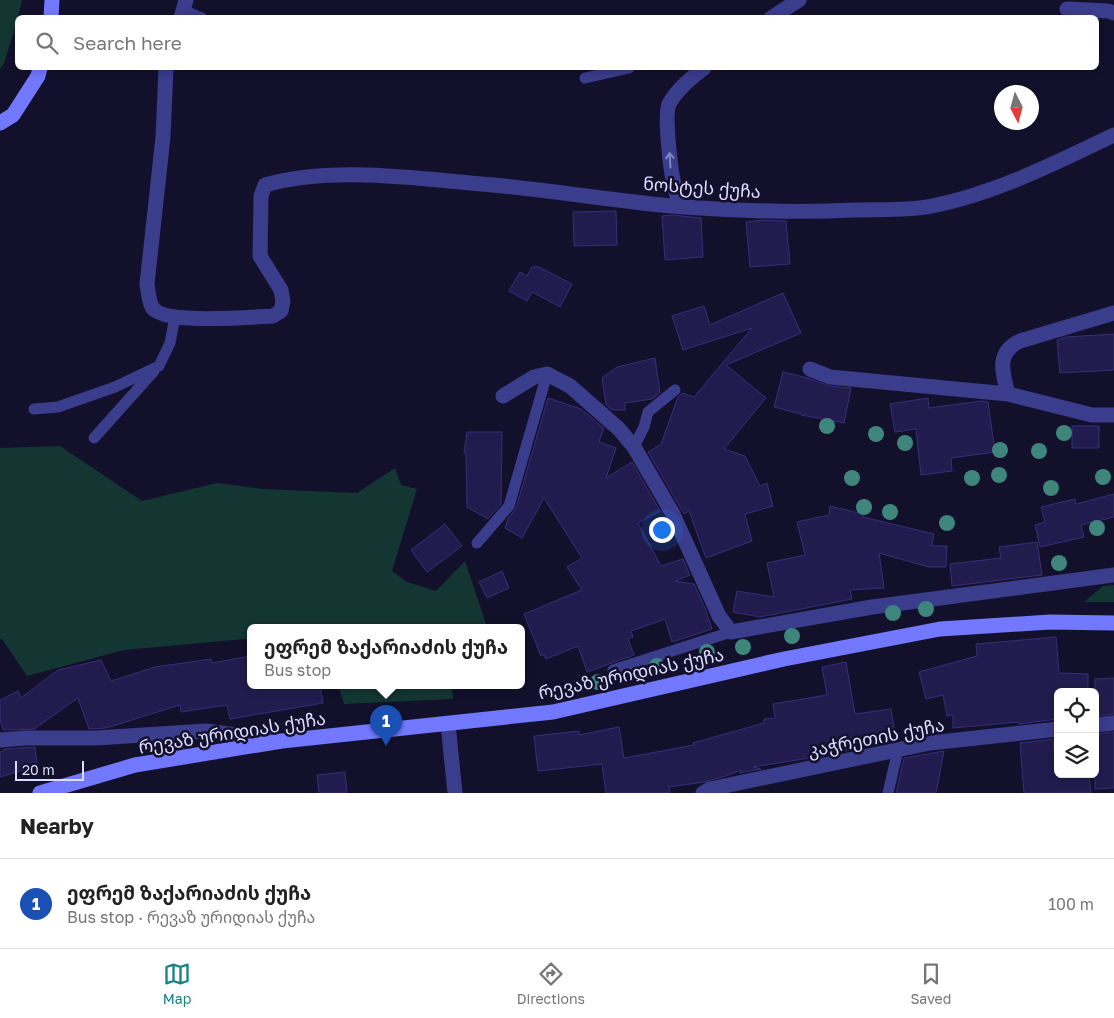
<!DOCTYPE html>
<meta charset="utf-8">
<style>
body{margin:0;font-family:"Golos Text","Noto Sans Georgian",sans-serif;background:#f2f2f2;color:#222}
.controls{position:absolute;right:15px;bottom:15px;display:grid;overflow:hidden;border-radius:8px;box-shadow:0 2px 8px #0003}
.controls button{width:45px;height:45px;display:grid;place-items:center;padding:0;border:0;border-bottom:1px solid #e0e0e0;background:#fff;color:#222;font:25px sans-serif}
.compass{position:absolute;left:994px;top:85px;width:45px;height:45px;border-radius:50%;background:#fff;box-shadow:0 2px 8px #0003;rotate:174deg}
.scale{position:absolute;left:15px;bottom:12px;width:69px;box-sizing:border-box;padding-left:5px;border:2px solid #dddbff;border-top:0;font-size:14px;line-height:18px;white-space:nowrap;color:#dddbff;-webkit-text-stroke:4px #13102c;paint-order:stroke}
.you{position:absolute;left:661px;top:529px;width:18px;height:18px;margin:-12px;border:4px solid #fff;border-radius:50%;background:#1a73e8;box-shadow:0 0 0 8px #1a73e833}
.badge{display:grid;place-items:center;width:32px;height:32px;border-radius:50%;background:#168285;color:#fff;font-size:16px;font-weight:700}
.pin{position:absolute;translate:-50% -41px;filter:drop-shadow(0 1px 2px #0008)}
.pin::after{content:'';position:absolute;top:26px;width:18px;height:15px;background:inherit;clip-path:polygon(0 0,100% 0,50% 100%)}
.popup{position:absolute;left:247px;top:624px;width:278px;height:65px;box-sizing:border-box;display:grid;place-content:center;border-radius:8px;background:#fff;filter:drop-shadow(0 1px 4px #0005);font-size:16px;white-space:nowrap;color:#767676}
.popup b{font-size:19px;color:#222}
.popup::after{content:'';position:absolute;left:50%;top:100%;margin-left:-10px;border:10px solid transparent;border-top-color:#fff}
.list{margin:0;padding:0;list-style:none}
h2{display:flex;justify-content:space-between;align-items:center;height:65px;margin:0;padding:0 20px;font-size:21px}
h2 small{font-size:16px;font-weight:400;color:#767676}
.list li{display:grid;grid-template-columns:32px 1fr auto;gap:15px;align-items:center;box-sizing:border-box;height:90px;padding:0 20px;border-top:1px solid #e0e0e0}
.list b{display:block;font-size:19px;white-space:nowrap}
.list p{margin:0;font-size:16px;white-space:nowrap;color:#767676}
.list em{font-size:16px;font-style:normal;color:#767676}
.icon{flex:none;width:28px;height:28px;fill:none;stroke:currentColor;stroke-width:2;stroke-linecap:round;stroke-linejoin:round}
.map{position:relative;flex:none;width:1114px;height:793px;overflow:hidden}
.search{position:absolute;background:#fff;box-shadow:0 2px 8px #0003;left:15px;right:15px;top:15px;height:55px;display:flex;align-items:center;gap:12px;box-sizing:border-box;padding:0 18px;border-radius:8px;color:#767676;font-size:19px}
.sheet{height:155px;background:#fff}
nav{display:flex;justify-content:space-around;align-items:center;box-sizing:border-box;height:70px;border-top:1px solid #e0e0e0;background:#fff;font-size:14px;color:#767676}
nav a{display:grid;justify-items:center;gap:2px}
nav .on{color:#168285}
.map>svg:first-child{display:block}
.green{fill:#133633}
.building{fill:#221c4e;stroke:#372d7a}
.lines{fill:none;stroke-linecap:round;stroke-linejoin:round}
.lane{stroke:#3a3c8c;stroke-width:11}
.street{stroke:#3a3c8c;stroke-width:15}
.secondary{stroke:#7278ff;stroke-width:15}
.tree{fill:#3e857b}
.oneway{stroke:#8384c0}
.labels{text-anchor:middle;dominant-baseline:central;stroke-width:5;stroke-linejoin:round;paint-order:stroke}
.street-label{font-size:18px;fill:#dddbff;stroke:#13102c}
</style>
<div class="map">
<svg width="1114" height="793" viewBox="0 0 1114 793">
<rect width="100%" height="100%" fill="#13102c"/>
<!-- green -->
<path class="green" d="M0,0h22l-5,22 -13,41 -4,6z
M60,446l82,55 75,-18 46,6 94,4 38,-25 6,17 16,4 -25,82 15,11 29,9 29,-30 22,66h-236v13l-6,-1 -121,11 -97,26 -25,-37h-2v-191z
M1114,585v17h-30l19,-16z
M338,685h114l1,14 -109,5z"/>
<!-- building -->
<path class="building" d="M616,211l1,34 -43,1 -1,-34z
M672,215l29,3 2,39 -38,3 -3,-44z
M764,220l22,1 4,43 -40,3 -4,-45z
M532,267h7l33,17 -12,23 -28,-15 -5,9 -18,-10 11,-19 7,4z
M783,293l18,40 -75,32 40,33 -42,51 21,7 15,30 7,-3 6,23 -28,8 7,27 -46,17 -17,-47 -5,3 -36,-62 13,-8 17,-47 4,-4 12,4 58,-69 -69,22 -11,-34 32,-10 6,19z
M1114,334v36l-54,3 -3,-33 9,-3z
M655,358l5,35 -8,6 -27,4v7h-13l-6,-5 -4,-27 15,-11z
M783,372l25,6 21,8 22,2 -7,35 -43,-8v-1l-27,-7z
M548,398l33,11 23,19 -5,14 17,6 -10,30 26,-16 28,49 -22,12 23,43 22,-7 7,16 -15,6 19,3 11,24 7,21 -40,13 -7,-23 -34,12 2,6 -5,2 6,16 -47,17 -9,-26 -32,13 -2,-4 -3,1 -17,-42 58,-24 -15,-23 15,-9 -38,-60 -22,40 -17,-10 3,-9 8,-11z
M928,398l1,10 52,-7 7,1 7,50 -44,6 1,13 -31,4 -5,-46 -21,3 -5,-28z
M1072,426h27v22h-27z
M467,432h35l-1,72 -13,15 -21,-12 -1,-54h-2z
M1114,494v23l-33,8 3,12 -44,10 -5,-22 10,-3 -4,-15 34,-8 1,5z
M830,506l33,8v3l71,17 -2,12h15l-1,21h-17l-50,-14 5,35 -34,2 2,9 -92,18 -27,-5 4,-21 37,6 -7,-34 38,-8 -8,-33 32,-7z
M445,524l17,22 -35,26 -16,-22z
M1037,542l5,33 -90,11 -2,-22 51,-6 -2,-11z
M502,571l7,17 -22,10 -8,-16z
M1056,637l3,36 29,1v18h-30v27l-39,5 -1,-2 -65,6v-13l-6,1 -4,-21 -17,4 -7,-27 58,-16 -1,-12z
M251,656v29h33v3l36,-3 3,18 -93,16 -3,-14 -46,7 -1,-7 -74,23 -17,1 -11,-31 -44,31 -31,1 -3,-10v-20l18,-9 3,7 37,-28 43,-10 10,21 44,-14 56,-8 1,4z
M846,662l9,52 36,-5 5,31 -80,17 -63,10 8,2 -21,4 1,-3 -15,6 -22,6 -35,5 1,6h-64l-4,-29 -64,7 -4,-35 45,-5v4l40,-8 5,31 70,-13 -1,-2 71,-20v-4l11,-1 -2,-14 54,-9 -5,-28z
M1114,678v36l-19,2v-37z
M1114,732v56l-19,1v-55z
M1053,739l3,34 33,1 2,19h-67l-4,-50z
M35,747l2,19 -37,11v-25l4,-1v-2z
M944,751l-8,42h-40l8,-35z
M345,772l2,21h-28l-2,-18z"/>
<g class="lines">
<!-- lane -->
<path class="lane" d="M183,10l19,8
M585,78l44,-10
M34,409l24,-2 57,-20 44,-21 11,-23 5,-26
M94,438l60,-67
M634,447l10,-20 4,-15 27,-22
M477,543l32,-37 38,-132
M613,670l118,-38
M888,793l10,-43"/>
<!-- street -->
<path class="street" d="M1067,9l41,2 6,2
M181,18l5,-18
M771,18l28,-18
M166,68l-3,69 -16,147c1,7 2,17 5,23 10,18 100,10 121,9l8,-5 2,-10 -2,-11 -21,-34 1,-60 4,-11c64,-19 149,-7 216,-1 68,5 135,18 203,23 57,4 113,6 170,3 24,-1 55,1 78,-4 64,-13 124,-43 182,-71
M683,207c-3,-6 -7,-12 -8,-18 -4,-14 -11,-73 -6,-85 8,-15 23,-27 35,-36
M810,369l20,8 178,17 84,21h22
M1008,394c-6,-22 -12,-42 12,-53l94,-28
M503,396l31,-19 13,-3 23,12 49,43 15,18 39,67 46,102 12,16 141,-25 242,-32
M448,724l7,69
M1095,725l19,-2
M0,740l25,-2h71l110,-7 70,9
M703,793l7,-4 220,-46 128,-14"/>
<!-- secondary -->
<path class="secondary" d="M51,18l1,-18
M0,123l13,-8 25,-39 2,-8
M40,793l95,-28 147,-24 271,-29 231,-53 156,-30 110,-7 64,1"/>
</g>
<!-- trees -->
<g class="tree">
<circle cx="827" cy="426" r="8"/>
<circle cx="1064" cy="433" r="8"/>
<circle cx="876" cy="434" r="8"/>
<circle cx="905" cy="443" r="8"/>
<circle cx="1000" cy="450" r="8"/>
<circle cx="1039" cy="451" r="8"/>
<circle cx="999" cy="475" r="8"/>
<circle cx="1103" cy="477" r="8"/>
<circle cx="852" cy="478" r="8"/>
<circle cx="972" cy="478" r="8"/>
<circle cx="1051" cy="488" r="8"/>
<circle cx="864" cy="507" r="8"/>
<circle cx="890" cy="512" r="8"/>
<circle cx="947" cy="523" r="8"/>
<circle cx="1097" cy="528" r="8"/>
<circle cx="1059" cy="563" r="8"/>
<circle cx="926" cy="609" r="8"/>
<circle cx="893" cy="613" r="8"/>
<circle cx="792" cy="636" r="8"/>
<circle cx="743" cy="647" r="8"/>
<circle cx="707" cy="652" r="8"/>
<circle cx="657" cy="666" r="8"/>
<circle cx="598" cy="682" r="8"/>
</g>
<!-- one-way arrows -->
<defs><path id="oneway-shaft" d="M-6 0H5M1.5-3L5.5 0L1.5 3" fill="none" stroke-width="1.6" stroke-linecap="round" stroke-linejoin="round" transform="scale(1.25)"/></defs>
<use class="oneway" href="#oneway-shaft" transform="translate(670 160) rotate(-94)"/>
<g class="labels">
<!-- street labels -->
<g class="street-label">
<text transform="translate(702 187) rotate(4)">ნოსტეს ქუჩა</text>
<text transform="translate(631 673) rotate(-12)">რევაზ ურიდიას ქუჩა</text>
<text transform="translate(232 732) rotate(-9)">რევაზ ურიდიას ქუჩა</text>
<text transform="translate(876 737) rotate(-11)">კაჭრეთის ქუჩა</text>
</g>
</g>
</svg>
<div class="controls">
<button><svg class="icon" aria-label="locate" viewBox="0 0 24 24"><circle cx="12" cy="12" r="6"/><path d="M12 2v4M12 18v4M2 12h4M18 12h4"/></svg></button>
<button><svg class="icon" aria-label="layers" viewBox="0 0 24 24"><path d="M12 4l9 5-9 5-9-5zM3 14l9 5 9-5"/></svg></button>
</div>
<svg class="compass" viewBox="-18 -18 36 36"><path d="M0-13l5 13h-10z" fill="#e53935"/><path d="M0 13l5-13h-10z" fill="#767676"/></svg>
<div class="scale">20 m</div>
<div class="you"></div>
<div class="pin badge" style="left:386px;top:746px;background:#1a4fb4">1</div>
<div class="popup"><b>ეფრემ ზაქარიაძის ქუჩა</b>Bus stop</div>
<div class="search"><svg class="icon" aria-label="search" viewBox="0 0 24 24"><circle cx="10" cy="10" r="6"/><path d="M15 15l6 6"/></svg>Search here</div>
</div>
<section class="sheet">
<h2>Nearby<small></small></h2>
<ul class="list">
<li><span class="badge" style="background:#1a4fb4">1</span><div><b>ეფრემ ზაქარიაძის ქუჩა</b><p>Bus stop · რევაზ ურიდიას ქუჩა</p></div><em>100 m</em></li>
</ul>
</section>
<nav>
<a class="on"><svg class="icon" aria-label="map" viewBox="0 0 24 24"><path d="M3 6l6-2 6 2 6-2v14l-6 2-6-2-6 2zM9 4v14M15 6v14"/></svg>Map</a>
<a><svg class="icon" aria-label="directions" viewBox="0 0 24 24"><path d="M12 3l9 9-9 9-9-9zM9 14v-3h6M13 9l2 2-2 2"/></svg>Directions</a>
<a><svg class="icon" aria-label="saved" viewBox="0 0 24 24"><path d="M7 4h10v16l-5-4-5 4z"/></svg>Saved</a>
</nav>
